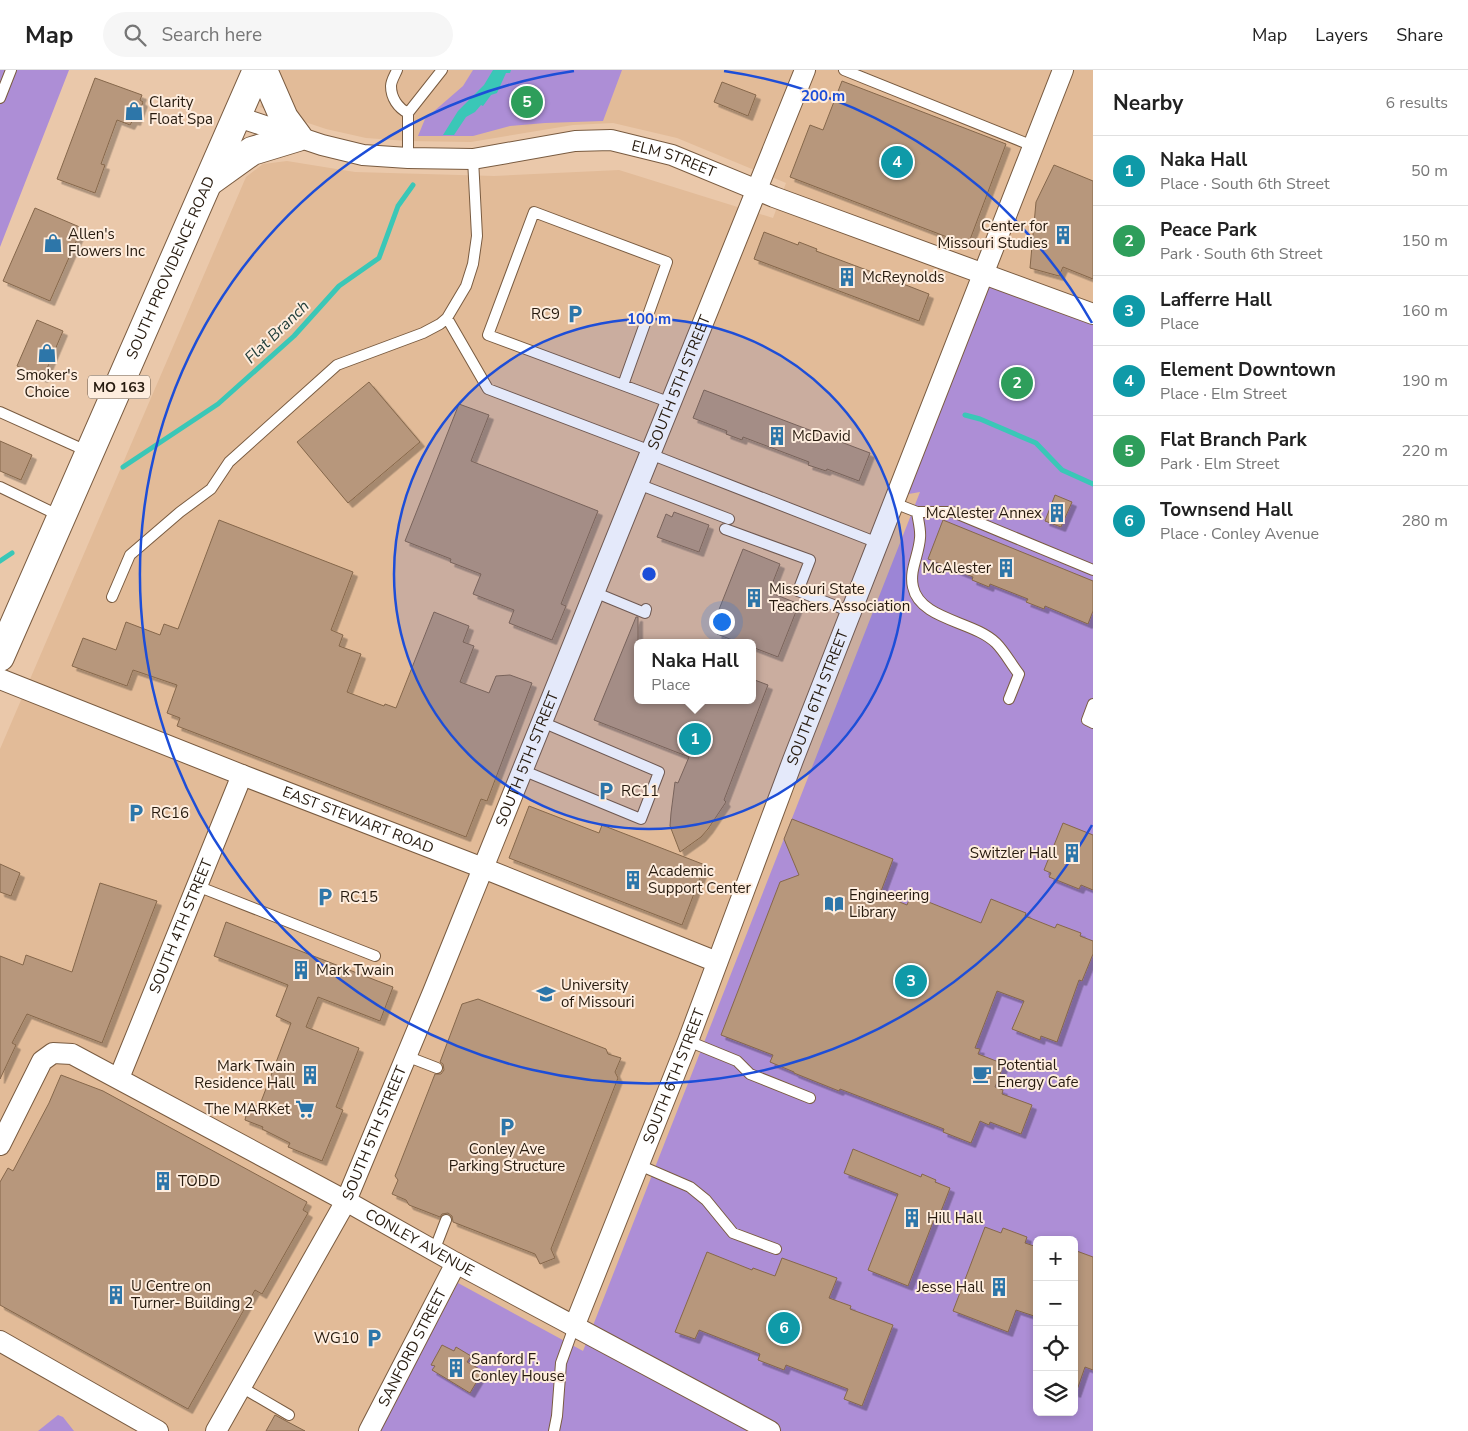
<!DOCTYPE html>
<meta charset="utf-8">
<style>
body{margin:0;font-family:"Nunito Sans",sans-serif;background:#f6f6f6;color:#222}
.controls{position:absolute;right:15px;bottom:15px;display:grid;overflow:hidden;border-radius:8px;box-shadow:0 2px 8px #0003}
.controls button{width:45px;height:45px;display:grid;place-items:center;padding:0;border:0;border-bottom:1px solid #e0e0e0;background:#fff;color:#222;font:25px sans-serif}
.you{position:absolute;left:721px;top:551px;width:18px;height:18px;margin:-12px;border:4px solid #fff;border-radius:50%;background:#1a73e8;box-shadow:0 0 0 8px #1a73e833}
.badge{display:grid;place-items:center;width:32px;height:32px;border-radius:50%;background:#7c3aed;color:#fff;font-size:16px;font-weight:700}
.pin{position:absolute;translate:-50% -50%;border:2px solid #fff;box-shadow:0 1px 5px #0006}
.popup{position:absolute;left:634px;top:569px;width:122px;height:65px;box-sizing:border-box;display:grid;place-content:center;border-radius:8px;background:#fff;filter:drop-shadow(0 1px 4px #0005);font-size:16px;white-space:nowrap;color:#767676}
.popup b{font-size:19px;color:#222}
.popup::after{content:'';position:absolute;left:50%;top:100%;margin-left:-10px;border:10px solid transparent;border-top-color:#fff}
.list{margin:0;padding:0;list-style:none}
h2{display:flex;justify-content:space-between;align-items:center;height:65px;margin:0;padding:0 20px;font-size:21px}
h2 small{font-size:16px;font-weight:400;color:#767676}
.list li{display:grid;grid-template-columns:32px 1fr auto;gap:15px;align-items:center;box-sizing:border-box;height:70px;padding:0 20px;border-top:1px solid #e0e0e0}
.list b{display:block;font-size:19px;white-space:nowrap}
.list p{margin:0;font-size:16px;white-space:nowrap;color:#767676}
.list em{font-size:16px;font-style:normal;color:#767676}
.icon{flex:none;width:28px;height:28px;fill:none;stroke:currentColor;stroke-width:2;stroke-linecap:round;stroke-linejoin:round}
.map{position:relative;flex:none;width:1093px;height:1361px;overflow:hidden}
header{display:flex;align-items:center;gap:30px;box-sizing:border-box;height:70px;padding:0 25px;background:#fff;border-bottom:1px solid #e0e0e0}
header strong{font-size:24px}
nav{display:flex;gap:28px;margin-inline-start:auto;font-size:18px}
.search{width:350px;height:45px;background:#f6f6f6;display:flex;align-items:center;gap:12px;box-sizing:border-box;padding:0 18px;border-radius:28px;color:#767676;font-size:19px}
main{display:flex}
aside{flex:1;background:#fff}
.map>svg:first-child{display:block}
.built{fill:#e2bb98;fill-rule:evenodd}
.green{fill:#ad8ed6;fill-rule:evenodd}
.water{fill:#3ac7b7}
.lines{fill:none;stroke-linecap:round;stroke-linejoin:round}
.stream{stroke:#3ac7b7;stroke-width:5}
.building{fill:#b7977b;stroke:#85674b;filter:url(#shadow)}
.lane-casing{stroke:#795b40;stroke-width:12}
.street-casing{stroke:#795b40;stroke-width:22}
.primary-casing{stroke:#795b40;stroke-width:30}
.lane{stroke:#fff;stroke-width:10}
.street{stroke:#fff;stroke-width:20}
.primary{stroke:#fff;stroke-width:28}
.ring{fill:none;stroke:#1d4ed8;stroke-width:2.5}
.labels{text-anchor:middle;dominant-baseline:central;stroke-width:4;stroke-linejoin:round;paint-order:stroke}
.shield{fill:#feedde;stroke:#67594c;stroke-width:1}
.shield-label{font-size:14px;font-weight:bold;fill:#261a0e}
.poi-label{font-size:15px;fill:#261a0e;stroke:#feedde;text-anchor:start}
.street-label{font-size:15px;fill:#261a0e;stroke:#feedde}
.water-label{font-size:16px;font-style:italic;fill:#24413d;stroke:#feedde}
.centre{fill:#1d4ed8;stroke:#feedde;stroke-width:2.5}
.ring-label{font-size:15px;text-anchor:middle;font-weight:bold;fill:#1d4ed8;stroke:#feedde;stroke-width:4;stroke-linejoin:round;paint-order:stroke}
</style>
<header>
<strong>Map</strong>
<div class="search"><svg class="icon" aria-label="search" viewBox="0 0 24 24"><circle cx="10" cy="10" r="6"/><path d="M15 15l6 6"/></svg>Search here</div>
<nav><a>Map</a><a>Layers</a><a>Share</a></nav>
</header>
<main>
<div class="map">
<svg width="1093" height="1361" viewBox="0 0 1093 1361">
<defs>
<filter id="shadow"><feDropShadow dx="4.5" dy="4.5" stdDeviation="0" flood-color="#0004"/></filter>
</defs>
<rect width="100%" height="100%" fill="#eac8aa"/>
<!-- built -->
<path class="built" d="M276,0h817v1361h-1093v-682l246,-572 17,-13 24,-3 68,11 139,4 125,-6 154,48 13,-35 -109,-45 -64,-15 -40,2 -102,17 -63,-1 -42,-3 -40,-9 -66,-22zM638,573h114v57h-114zM1037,1170h37v172h-37z"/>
<!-- green -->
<path class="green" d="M0,0h69l-69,177z
M473,0h149l-19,51 -58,2 -35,3 -37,10h-55l7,-17 38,-33z
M983,203l110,41v1117h-714l79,-148 125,68 337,-859 -23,4zM1037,1170h37v172h-37z
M58,1345l5,2 11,14h-36z"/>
<!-- water -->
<path class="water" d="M493,0h18l-1,3h-4l-9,20 -6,2 -8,11 -2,-1 -6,7 -9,5 -12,18h-11l15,-24 26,-26z"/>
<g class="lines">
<!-- stream -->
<path class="stream" d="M965,345l15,4 56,24 26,27 31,14
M123,397l95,-63 76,-68 45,-50 40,-28 19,-52 15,-21
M0,491l12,-8"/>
</g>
<!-- building -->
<path class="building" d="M95,8l47,17 -2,5 3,2 -7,19 -3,-1 -3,5 -13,-5 -16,44 4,1 -10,28 -38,-14z
M842,11l164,63 -38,101 -178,-68 20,-52 13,5z
M722,12l34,13 -8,21 -34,-14z
M1054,95l39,16v98l-30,-12 -4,9 -29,-8 6,-66z
M35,138l47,20 -32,73 -47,-20z
M764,162l34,13 1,-3 18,7 -1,2 64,24 1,-3 18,7 -1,3 31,12 -10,27 -165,-62z
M37,250l26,11 -20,47 -26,-12z
M369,312l51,60 -72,61 -51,-61z
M704,320l166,63 -11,28 -32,-12 -1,2 -18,-6 1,-3 -66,-25 -1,3 -16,-6 1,-3 -34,-13z
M459,334l30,11 -18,46 127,50 -37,93 5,2 -14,34 -43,-17 5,-13 -41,-16 8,-20 -31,-12 1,-3 -46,-18z
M0,371l32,14 -11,25 -21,-9z
M1055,425l17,7 -11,25 -16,-6z
M674,442l35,13 -10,27 -42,-15 9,-23 6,3z
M219,450l134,52 -22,58 12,5 -4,11 22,8 -14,38 37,14 1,-2 11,4 38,-96 35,14 -6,16 11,4 -14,36 29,11 7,-17 14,-1 22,8 -45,118 -6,-2 -15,38 -289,-111 3,-8 -13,-5 10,-28 -44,-15 -6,16 -55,-20 11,-28 33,12 10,-28 34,13 4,-11 14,5z
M943,450l150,61v30l-5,13 -43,-18 -1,3 -18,-7 2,-3 -38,-15 -1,3 -17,-7 1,-3 -45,-18z
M743,479l37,15 -11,28 30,12 -21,53 -26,-10v-4h-12l-23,-9 8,-20 -7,-2z
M636,547h2v83h114v-21l16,6 -44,115 2,2 -18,27 -7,8 -21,15 -10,-26 1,-13 4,-31 3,1 11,-26 -95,-37z
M529,736l70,27 3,-8 103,40 -23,60 -173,-67z
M792,749l101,40 -13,35 27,11 4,-10 70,28 10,-24 35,14 -1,3 30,12 2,-4 24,9 -1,3 13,5v13l-11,27 -3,-1 -22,62 -16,-6 -1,4 -28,-11 12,-28 -27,-10 -22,57 5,1 -2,5 26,10 -9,23 8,3 -1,4 30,11 -11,29 -31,-12 -1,3 -9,-4 -9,22 -28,-11 1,-3 -104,-40 -1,2 -45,-18v-1l-24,-10 3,-7 -52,-20 59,-153 19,-7 -15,-36z
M1063,753l30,12v55l-12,-5 -2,4 -30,-12 2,-4 -7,-3z
M0,794l20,9 -9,23 -11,-4z
M100,813l57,18 -55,142 -75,-29 -15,29 4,2 -16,34v-123l23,9 3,-10 46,17z
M226,852l167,65 -13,34 -62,-24 -12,30 53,21 -23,59 7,3 -21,51 -34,-14 2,-4 -28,-14 1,-2 -18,-7 4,-17 10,4 32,-84 -15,-7 12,-31 -74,-29z
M478,929l128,50 2,5 13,4 -6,14 3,6 -67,171 4,9 -15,6 -5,-10 -82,-32 -1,-6 -4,-3 -6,1 -2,3 -31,-12 -3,-5 -14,-6 6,-14 -3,-4 40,-102h6l3,-4 -1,-6 -3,-2 22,-58z
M61,1005l42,16 204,111 -4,8 5,3 -46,81 -7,-4 -67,119 -188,-104v-123l8,-14 5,3 36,-68z
M853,1079l68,28 1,-3 14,6 -1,2 15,6 -12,31 -3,-2 -27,69 -40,-16 30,-76 -54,-21z
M985,1157l16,6 2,-5 24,9 -2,6 12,4v70l-21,-7 -8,22 -55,-21z
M1074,1180l19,7v113l-8,-3 -9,26 -2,-1z
M707,1182l45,18 1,-2 22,8 7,-18 55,20 -8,20 22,8 -1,3 43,16 -31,81 -18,-7 4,-10 -62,-24 -2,5 -26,-10 2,-6 -61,-24 -4,9 -20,-7z
M442,1275l12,6 2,-4 15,9 -4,6 16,9 -13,22 -38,-23 3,-4 -4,-1z
M275,1345l11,6 19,10h-39z"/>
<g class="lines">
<!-- lane casing -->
<g class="lane-casing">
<path id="lane" d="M397,0c-2,5 -6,11 -6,16 0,12 7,22 17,27
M844,0l189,76
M0,28l11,-28
M408,88v-45l34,-43
M447,248l41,71 163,62
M623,315l44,-123 -133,-50 -46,123 183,68
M0,342l89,40
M650,384l228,89
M638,414l91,35
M0,417l60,29
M894,433l23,9c1,8 4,18 3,26 -1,17 -11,32 -7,49 7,33 61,34 83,56 9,9 15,21 23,31l-10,25
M917,442h36l140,58
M725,459l85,31 -12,31 53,21
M594,522l51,21 1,-4
M112,527l18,-42 50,-43 31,-23 18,-27 108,-97 86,-32 17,-9 7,-6 19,-32 7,-22 4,-28 -4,-77
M1093,634l-6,16 6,3
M522,700l119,49 18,-47 -117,-50
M197,816l178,70
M688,971l49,20 13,13 60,24
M406,986l31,12
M639,1095l51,22 16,13 27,33 43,16
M434,1181l12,-31
M241,1317l48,28
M554,1361l3,-15 4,-53 13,-36"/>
</g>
<!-- street casing -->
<g class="street-casing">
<g id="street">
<path id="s1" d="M238,47l84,28 41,10 45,3 65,1 102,-18 36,-1 61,15 102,42 319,117"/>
<path id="s2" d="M0,609l242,96 241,93 234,94"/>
<path id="s3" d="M119,1008l123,-303"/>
<path id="s4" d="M0,1075l42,-84 11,-8 19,1 274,147 110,62 314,168"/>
<path id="s5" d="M574,1257l114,-286 105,-281 270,-690"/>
<path d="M0,1271l158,90"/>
<path id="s6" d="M216,1361l130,-230 87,-209 372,-922"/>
<path id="s7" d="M369,1361l87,-168"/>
</g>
</g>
<!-- primary casing -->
<g class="primary-casing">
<g id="primary">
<path d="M210,111l42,-30 46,-14 -14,-19 -21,-48"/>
<path id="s8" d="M0,587l257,-587"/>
</g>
</g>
<!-- lane -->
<use href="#lane" class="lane"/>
<!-- street -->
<use href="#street" class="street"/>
<!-- primary -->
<use href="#primary" class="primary"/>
</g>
<!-- distance rings -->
<circle cx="649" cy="504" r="255" fill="#1d4ed8" fill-opacity=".12"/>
<g class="ring">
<circle cx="649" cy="504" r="255"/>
<path d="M1092 755A509 509 0 1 1 574 1M724 1A509 509 0 0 1 1092 253"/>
</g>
<!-- icons -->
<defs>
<g id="shop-bare" transform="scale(1.5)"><path d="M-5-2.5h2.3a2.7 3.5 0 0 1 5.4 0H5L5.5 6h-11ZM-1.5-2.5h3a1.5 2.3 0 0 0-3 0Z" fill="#2d76a9" stroke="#feedde" stroke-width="2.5" paint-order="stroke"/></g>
<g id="building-bare" transform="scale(1.5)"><path d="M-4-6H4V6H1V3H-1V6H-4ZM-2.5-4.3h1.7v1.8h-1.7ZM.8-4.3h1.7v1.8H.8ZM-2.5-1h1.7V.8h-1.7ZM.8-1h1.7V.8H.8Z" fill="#2d76a9" stroke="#feedde" stroke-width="2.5" paint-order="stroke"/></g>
<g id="parking-bare" transform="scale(1.5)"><path d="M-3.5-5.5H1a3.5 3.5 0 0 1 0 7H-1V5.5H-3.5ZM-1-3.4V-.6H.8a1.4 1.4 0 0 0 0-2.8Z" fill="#2d76a9" stroke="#feedde" stroke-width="2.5" paint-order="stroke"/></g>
<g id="library-bare" transform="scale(1.5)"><path d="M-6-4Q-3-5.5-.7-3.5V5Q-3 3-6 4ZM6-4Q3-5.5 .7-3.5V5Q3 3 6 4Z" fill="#2d76a9" stroke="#feedde" stroke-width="2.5" paint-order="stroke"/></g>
<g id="university-bare" transform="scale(1.5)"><path d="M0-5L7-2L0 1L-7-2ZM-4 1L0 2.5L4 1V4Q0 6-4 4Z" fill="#2d76a9" stroke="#feedde" stroke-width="2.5" paint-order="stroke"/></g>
<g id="cafe-bare" transform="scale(1.5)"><path d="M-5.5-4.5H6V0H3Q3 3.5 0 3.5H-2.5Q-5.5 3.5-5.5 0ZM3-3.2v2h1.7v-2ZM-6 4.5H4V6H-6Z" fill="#2d76a9" stroke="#feedde" stroke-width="2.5" paint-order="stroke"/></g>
<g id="supermarket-bare" transform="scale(1.5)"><path d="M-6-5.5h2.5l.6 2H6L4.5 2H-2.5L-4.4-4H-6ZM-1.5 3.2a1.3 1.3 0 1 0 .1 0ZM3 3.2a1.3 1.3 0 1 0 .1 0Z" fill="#2d76a9" stroke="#feedde" stroke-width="2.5" paint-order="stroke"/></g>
</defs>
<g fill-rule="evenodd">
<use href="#shop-bare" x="134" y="41"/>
<use href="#building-bare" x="1063" y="165"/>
<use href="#shop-bare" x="53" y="173"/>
<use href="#building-bare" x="847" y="207"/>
<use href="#parking-bare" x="575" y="244"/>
<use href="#shop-bare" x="47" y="283"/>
<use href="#building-bare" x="777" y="366"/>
<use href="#building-bare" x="1057" y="443"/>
<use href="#building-bare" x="1006" y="498"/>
<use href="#building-bare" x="754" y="528"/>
<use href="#parking-bare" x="606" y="721"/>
<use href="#parking-bare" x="136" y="743"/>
<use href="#building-bare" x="1072" y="783"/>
<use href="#building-bare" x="633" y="810"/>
<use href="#parking-bare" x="325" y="827"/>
<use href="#library-bare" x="834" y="834"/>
<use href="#building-bare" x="301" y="900"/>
<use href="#university-bare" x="546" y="924"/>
<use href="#cafe-bare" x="982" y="1004"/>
<use href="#building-bare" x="310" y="1005"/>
<use href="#supermarket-bare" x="305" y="1039"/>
<use href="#parking-bare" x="507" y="1057"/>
<use href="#building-bare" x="163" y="1111"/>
<use href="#building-bare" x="912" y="1148"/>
<use href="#building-bare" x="999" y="1217"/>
<use href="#building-bare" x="116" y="1225"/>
<use href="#parking-bare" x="374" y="1268"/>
<use href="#building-bare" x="456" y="1298"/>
</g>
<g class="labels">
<!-- shield labels -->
<rect class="shield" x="88" y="305.5" width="62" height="23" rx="4"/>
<g class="shield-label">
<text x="119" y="317">MO 163</text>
</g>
<!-- poi labels -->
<g class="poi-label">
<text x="149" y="32">Clarity<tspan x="149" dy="17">Float Spa</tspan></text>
<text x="1048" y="156" text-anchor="end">Center for<tspan x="1048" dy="17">Missouri Studies</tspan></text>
<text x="68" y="164">Allen's<tspan x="68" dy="17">Flowers Inc</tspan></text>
<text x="862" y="207">McReynolds</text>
<text x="560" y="244" text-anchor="end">RC9</text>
<text x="47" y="305" text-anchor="middle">Smoker's<tspan x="47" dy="17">Choice</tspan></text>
<text x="792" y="366">McDavid</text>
<text x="1042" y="443" text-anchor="end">McAlester Annex</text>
<text x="991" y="498" text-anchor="end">McAlester</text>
<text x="769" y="519">Missouri State<tspan x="769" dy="17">Teachers Association</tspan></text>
<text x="621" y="721">RC11</text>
<text x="151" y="743">RC16</text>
<text x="1057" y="783" text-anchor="end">Switzler Hall</text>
<text x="648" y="801">Academic<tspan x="648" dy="17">Support Center</tspan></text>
<text x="849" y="825">Engineering<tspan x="849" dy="17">Library</tspan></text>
<text x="340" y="827">RC15</text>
<text x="316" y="900">Mark Twain</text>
<text x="561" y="915">University<tspan x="561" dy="17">of Missouri</tspan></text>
<text x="997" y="995">Potential<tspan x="997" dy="17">Energy Cafe</tspan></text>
<text x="295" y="996" text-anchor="end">Mark Twain<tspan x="295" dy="17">Residence Hall</tspan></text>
<text x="290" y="1039" text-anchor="end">The MARKet</text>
<text x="507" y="1079" text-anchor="middle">Conley Ave<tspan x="507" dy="17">Parking Structure</tspan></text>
<text x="178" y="1111">TODD</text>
<text x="927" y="1148">Hill Hall</text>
<text x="131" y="1216">U Centre on<tspan x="131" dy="17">Turner- Building 2</tspan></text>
<text x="984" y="1217" text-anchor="end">Jesse Hall</text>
<text x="359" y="1268" text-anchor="end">WG10</text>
<text x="471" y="1289">Sanford F.<tspan x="471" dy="17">Conley House</tspan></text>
</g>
<!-- street labels -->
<g class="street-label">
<text stroke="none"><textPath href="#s1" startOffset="446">ELM STREET</textPath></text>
<text stroke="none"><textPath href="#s8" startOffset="425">SOUTH PROVIDENCE ROAD</textPath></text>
<text stroke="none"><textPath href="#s6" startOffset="1148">SOUTH 5TH STREET</textPath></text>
<text stroke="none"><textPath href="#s5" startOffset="675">SOUTH 6TH STREET</textPath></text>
<text stroke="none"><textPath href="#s6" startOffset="742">SOUTH 5TH STREET</textPath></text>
<text stroke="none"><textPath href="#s2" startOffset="385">EAST STEWART ROAD</textPath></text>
<text stroke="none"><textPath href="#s3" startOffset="164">SOUTH 4TH STREET</textPath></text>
<text stroke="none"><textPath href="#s5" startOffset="270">SOUTH 6TH STREET</textPath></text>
<text stroke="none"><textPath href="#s6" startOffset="338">SOUTH 5TH STREET</textPath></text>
<text stroke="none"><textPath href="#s4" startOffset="522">CONLEY AVENUE</textPath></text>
<text stroke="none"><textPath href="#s7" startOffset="94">SANFORD STREET</textPath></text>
</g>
<!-- water labels -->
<g class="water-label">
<text transform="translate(277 262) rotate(-44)">Flat Branch</text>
</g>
</g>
<circle cx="649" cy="504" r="8" class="centre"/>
<g class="ring-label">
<text x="823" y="31">200 m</text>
<text x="649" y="254">100 m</text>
</g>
</svg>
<div class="controls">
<button>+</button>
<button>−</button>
<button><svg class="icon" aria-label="locate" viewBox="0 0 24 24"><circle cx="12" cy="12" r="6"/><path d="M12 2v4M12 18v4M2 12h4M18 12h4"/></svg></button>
<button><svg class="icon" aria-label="layers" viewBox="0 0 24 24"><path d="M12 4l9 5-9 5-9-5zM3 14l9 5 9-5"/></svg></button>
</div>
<div class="you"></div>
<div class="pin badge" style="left:695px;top:669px;background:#0f9aa8">1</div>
<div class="popup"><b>Naka Hall</b>Place</div>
<div class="pin badge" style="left:1017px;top:313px;background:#2e9e5b">2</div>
<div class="pin badge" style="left:911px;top:911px;background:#0f9aa8">3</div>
<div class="pin badge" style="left:897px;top:92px;background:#0f9aa8">4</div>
<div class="pin badge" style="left:527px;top:32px;background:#2e9e5b">5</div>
<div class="pin badge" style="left:784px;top:1258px;background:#0f9aa8">6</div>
</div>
<aside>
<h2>Nearby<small>6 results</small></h2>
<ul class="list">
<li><span class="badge" style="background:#0f9aa8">1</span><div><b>Naka Hall</b><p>Place · South 6th Street</p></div><em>50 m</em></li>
<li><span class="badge" style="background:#2e9e5b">2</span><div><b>Peace Park</b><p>Park · South 6th Street</p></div><em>150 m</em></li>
<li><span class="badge" style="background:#0f9aa8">3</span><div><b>Lafferre Hall</b><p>Place</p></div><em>160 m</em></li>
<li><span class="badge" style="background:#0f9aa8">4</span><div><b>Element Downtown</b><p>Place · Elm Street</p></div><em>190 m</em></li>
<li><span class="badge" style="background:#2e9e5b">5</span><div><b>Flat Branch Park</b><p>Park · Elm Street</p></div><em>220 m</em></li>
<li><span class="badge" style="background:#0f9aa8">6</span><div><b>Townsend Hall</b><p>Place · Conley Avenue</p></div><em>280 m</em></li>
</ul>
</aside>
</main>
